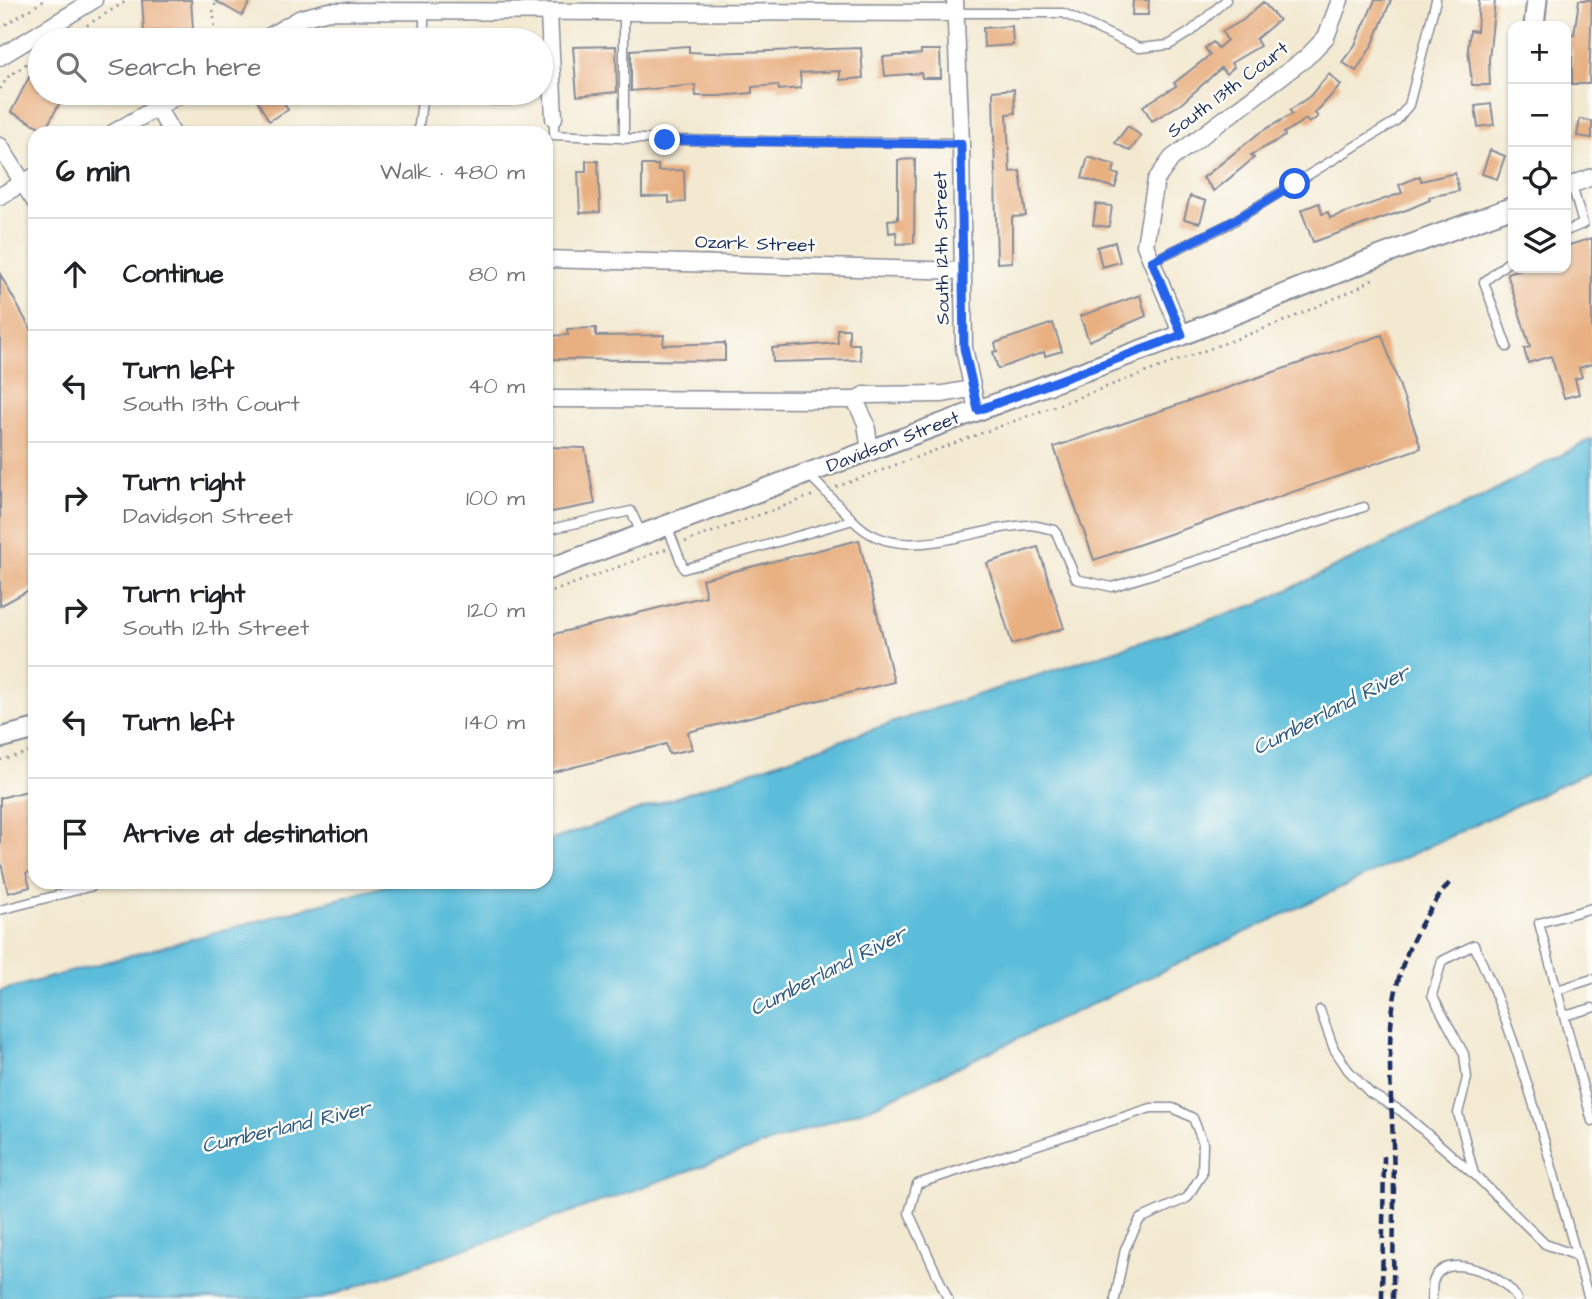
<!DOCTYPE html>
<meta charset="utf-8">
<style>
body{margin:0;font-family:"Architects Daughter",sans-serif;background:#f6f6f6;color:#202124}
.controls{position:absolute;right:21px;top:21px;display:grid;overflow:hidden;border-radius:14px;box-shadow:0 2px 5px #0004}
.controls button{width:63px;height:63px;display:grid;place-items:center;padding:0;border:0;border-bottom:2px solid #e0e0e0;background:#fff;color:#202124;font:35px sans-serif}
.stop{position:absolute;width:21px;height:21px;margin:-16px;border:5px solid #2563eb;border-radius:50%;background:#fff}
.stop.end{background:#2563eb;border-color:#fff;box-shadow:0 2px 7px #0008}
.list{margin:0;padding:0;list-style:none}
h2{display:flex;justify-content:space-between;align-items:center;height:91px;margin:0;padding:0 28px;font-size:30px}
h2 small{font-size:23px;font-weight:400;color:#757577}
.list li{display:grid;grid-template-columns:46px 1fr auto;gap:21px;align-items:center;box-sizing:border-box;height:112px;padding:0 28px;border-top:2px solid #e0e0e0}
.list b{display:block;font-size:26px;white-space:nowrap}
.list p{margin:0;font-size:23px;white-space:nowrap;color:#757577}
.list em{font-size:23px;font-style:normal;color:#757577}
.icon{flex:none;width:38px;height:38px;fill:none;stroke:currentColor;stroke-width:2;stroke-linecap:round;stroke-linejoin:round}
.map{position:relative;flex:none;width:1592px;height:1299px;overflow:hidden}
.search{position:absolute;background:#fff;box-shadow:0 2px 5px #0004;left:28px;top:28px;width:525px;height:77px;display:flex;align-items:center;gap:18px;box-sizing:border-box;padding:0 24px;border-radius:38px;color:#757577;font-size:26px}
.panel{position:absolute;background:#fff;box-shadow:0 2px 5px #0004;left:28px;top:126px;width:525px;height:763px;border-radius:21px}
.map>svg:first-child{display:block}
.water{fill:#5cbdda;stroke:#3c769c;stroke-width:2}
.building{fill:#e8af80}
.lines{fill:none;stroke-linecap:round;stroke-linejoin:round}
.service-casing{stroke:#878c98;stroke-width:11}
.minor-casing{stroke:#878c98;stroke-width:19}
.tertiary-casing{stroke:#878c98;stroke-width:23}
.path{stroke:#878c98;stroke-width:2.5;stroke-dasharray:2 5;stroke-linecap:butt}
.service{stroke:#fff;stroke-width:8}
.minor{stroke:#fff;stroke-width:16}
.tertiary{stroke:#fff;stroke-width:19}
.rail{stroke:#1b2f5e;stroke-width:4.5;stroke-dasharray:10 5;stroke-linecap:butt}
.route{stroke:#2563eb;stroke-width:9}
.labels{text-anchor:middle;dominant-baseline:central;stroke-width:5;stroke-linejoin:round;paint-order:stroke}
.street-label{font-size:19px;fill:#1b2f5e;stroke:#fdfcf7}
.water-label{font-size:21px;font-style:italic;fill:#2e5a83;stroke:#fdfcf7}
</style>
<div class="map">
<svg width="1592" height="1299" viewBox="0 0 1592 1299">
<rect width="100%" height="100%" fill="#fdfcf7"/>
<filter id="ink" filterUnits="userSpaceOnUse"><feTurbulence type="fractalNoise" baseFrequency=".0143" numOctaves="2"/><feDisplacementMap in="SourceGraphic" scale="14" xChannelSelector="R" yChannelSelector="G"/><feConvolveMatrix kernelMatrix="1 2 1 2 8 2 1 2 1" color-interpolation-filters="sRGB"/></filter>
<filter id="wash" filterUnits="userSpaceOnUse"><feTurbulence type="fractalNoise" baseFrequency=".00686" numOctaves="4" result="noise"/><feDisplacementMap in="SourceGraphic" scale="28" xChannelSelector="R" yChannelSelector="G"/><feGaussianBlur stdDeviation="1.57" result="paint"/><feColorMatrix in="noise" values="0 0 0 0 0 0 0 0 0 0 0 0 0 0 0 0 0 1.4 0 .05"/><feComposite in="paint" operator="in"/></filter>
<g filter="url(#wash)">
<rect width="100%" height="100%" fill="#f3e9d1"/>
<!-- water -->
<path class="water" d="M1592,439v331l-720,337 -551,192h-321v-308l400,-109h146v-40l363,-125 349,-113 216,-103z"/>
<g id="blocks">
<!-- building -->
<path class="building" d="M142,0h49l2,29 -49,3z
M214,0h37l-9,16z
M1133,0h16l-1,15h-16z
M1375,0h16l-18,44 -17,27 -14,-9 13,-17z
M1479,0h16l-6,60 1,25h-18l-4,-36 2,-19 7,1z
M1579,0h13l-3,84h-17v-36h-3l1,-14 4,1z
M1263,2l16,18 -23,19 4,7 -29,17 3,4 -8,7 -5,-6 -40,36 -29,17 -9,-15 33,-20 -2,-3 36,-28 -5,-7 8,-6 5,6 9,-8 -5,-8 21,-12z
M1012,26l1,19 -29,2 -1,-19z
M616,46l1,46 -40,4 -4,-49z
M689,46v6l21,1 151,-5 2,30 -23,2v-9l-40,2 1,15 -22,2 -1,-5 -26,2v6l-33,3h-23l-1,-11 -64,6v-41z
M921,50h19l1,28h-19l-1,-5 -36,3 -2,-19 38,-3z
M40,56v37h25l-20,37 -34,-18z
M1329,74l12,11 -26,28 3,4 -9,6 -3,-4 -22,14 1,3 -34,19 3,3 -40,33 -11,-13 56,-45 33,-19 -2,-4 20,-14z
M1014,89l1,24 -8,1 3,58 10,-1 6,45 -14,1v45l-15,1 -4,-172z
M253,93h25l10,17 -19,11z
M491,93h19v12h-19z
M1491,104l3,21 -16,2 -3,-21z
M1580,119l12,2v17l-15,-2z
M1128,126l13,10 -11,15 -15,-8z
M1490,150l15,6 -8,23 -15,-5z
M1088,157l27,8 -2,8 6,2 -4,13 -33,-10z
M915,159l-1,84 -17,1 -1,-12 -7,1 -1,-13 10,-1v-59z
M586,161h12l2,51 -20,1 -2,-41h8z
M642,165h16v6l26,-1 1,32 -16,1v-7l-27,1z
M1455,173l4,18 -30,6 1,3 -21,9 -96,33 -12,-32 18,-7 3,11 6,-2 2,6 72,-25 -3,-8 21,-9 1,5z
M1190,196l16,5 -6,22 -16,-4z
M1096,204l16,2 -3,21 -16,-2z
M1592,238v126l-13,4 3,9 -7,2 4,15 -15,4 -13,-42 -23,7 -4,-14 6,-2 -23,-74 18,-5h41v-22z
M1115,242l5,20 -18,5 -5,-20z
M0,274l35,63v250l-35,19z
M1140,295l6,21 -57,25 -9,-25z
M1053,323l9,28 -17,5 -1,-4 -46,17 -5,-17 4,-1 -2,-8z
M596,328v8l68,-1 -1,10 62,-2v18l-179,-2v-23l22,-1 -1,-6z
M837,329h12v15h10l2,16 -88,2 -1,-14 66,-5z
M1382,335l39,113 -327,112 -40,-113z
M546,447l39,1 10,56 -49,9z
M859,540l35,142 -206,50 4,17 -23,5 -3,-10 -120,30v-138l160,-40 -4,-17z
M1038,547l26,81 -52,16 -25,-81z
M35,789v82l-9,2 4,14 -22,6 -8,-34v-61z"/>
</g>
</g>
<g filter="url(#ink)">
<use href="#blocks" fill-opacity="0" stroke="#878c98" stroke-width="2"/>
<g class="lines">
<!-- service casing -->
<g class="service-casing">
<path id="service" d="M957,13h106l76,35 30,-3 21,-13 36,-32
M424,40v-29
M554,118v17l111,5 296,3
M418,133l5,-40
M624,139v-126
M1566,231l17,-7 -11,-39
M1152,261l77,-37 167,-103 13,-16 27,-105
M1507,347l-23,-65 29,-24
M808,474l45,46
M667,526l17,43 169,-49c45,49 122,6 176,5 8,0 18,4 26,5l21,49 36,8 252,-80
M546,530l85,-19 11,24
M1592,908l-53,15 53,198
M0,910l93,-24
M1557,990l35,-11
M1320,1010l14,39 14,21 22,23 31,18 70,61
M1564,1016l28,-8
M1575,1255l-30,-11 -71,-70 -16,-61 9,-35 -3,-24 -32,-59 10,-34 32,-16c53,112 80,236 115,354
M948,1299l-39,-86 8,-29 234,-76h22l20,10 10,25 -1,31 -15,24 -47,21 -15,30 -10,50
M1432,1299c0,-5 0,-12 1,-17 10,-34 73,-7 84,17"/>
</g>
<!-- minor casing -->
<g class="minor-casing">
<path id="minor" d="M955,0l6,143 3,205 13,62
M549,13l5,105
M263,40l38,-22 28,-7 628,2
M0,57l94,-57
M158,109l14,24
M113,133l69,-40
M0,146l35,56
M1566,187l26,-10
M0,196l35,-20
M546,259l417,12
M1182,335l-37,-90 11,-65 16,-22 134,-100 20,-21 14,-37
M546,399l309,1 9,-5 79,-1 27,-5
M855,400l11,23 4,29"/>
</g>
<!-- tertiary casing -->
<g class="tertiary-casing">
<path id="tertiary" d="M1534,26l3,-26
M546,570l636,-235 193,-77 138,-51
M0,738l35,-9"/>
</g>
<!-- path -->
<path class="path" d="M0,28l45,-28
M166,36l1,4
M63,40l65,-40
M216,40l-3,-32 5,-8
M0,89l8,-12 32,-23
M836,487l446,-165 76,-34 16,-10
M685,542l129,-47
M546,594l120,-45
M0,760l35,-9"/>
<!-- service -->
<use href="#service" class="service"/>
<!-- minor -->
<use href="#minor" class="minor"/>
<!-- tertiary -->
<use href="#tertiary" class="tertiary"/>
<!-- rail -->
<path class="rail" d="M1382,1299l2,-143
M1393,1299c0,-51 2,-103 0,-155 -4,-106 -15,-172 57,-262"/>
</g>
</g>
<g class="lines" filter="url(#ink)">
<!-- route -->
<path class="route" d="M665,140l296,4 3,204 14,62 204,-75 -30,-74 76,-37 67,-40"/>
</g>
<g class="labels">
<!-- street labels -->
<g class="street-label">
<text transform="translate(1228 90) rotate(-37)">South 13th Court</text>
<text transform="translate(755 244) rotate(2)">Ozark Street</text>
<text transform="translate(942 248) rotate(-91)">South 12th Street</text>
<text transform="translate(893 442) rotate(-21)">Davidson Street</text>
</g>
<!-- water labels -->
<g class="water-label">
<text transform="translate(1331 710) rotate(-27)">Cumberland River</text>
<text transform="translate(828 971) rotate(-27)">Cumberland River</text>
<text transform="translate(286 1127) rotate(-13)">Cumberland River</text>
</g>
</g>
</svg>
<div class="controls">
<button>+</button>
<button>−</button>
<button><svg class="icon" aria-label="locate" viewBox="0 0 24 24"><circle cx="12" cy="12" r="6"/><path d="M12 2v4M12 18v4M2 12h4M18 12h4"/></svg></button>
<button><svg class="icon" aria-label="layers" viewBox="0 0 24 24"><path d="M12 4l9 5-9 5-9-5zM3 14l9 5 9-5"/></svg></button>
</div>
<div class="stop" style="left:1295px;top:184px"></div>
<div class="stop end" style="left:665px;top:140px"></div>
<div class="search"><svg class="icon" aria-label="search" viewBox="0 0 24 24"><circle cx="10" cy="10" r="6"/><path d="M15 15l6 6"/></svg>Search here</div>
<section class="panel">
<h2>6 min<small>Walk · 480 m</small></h2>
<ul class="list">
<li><svg class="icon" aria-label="ahead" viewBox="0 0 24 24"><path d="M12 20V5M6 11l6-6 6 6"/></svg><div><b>Continue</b></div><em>80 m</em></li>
<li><svg class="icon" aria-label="left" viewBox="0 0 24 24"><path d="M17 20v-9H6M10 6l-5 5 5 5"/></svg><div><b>Turn left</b><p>South 13th Court</p></div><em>40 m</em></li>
<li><svg class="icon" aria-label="right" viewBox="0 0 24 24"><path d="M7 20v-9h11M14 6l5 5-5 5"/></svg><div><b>Turn right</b><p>Davidson Street</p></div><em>100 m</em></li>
<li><svg class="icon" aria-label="right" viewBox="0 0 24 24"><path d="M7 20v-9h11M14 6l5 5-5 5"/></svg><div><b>Turn right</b><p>South 12th Street</p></div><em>120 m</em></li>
<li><svg class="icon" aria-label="left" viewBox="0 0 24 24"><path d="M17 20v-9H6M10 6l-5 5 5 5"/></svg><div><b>Turn left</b></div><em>140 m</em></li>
<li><svg class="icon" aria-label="arrive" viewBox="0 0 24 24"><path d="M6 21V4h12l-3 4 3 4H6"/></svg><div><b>Arrive at destination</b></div></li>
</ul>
</section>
</div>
